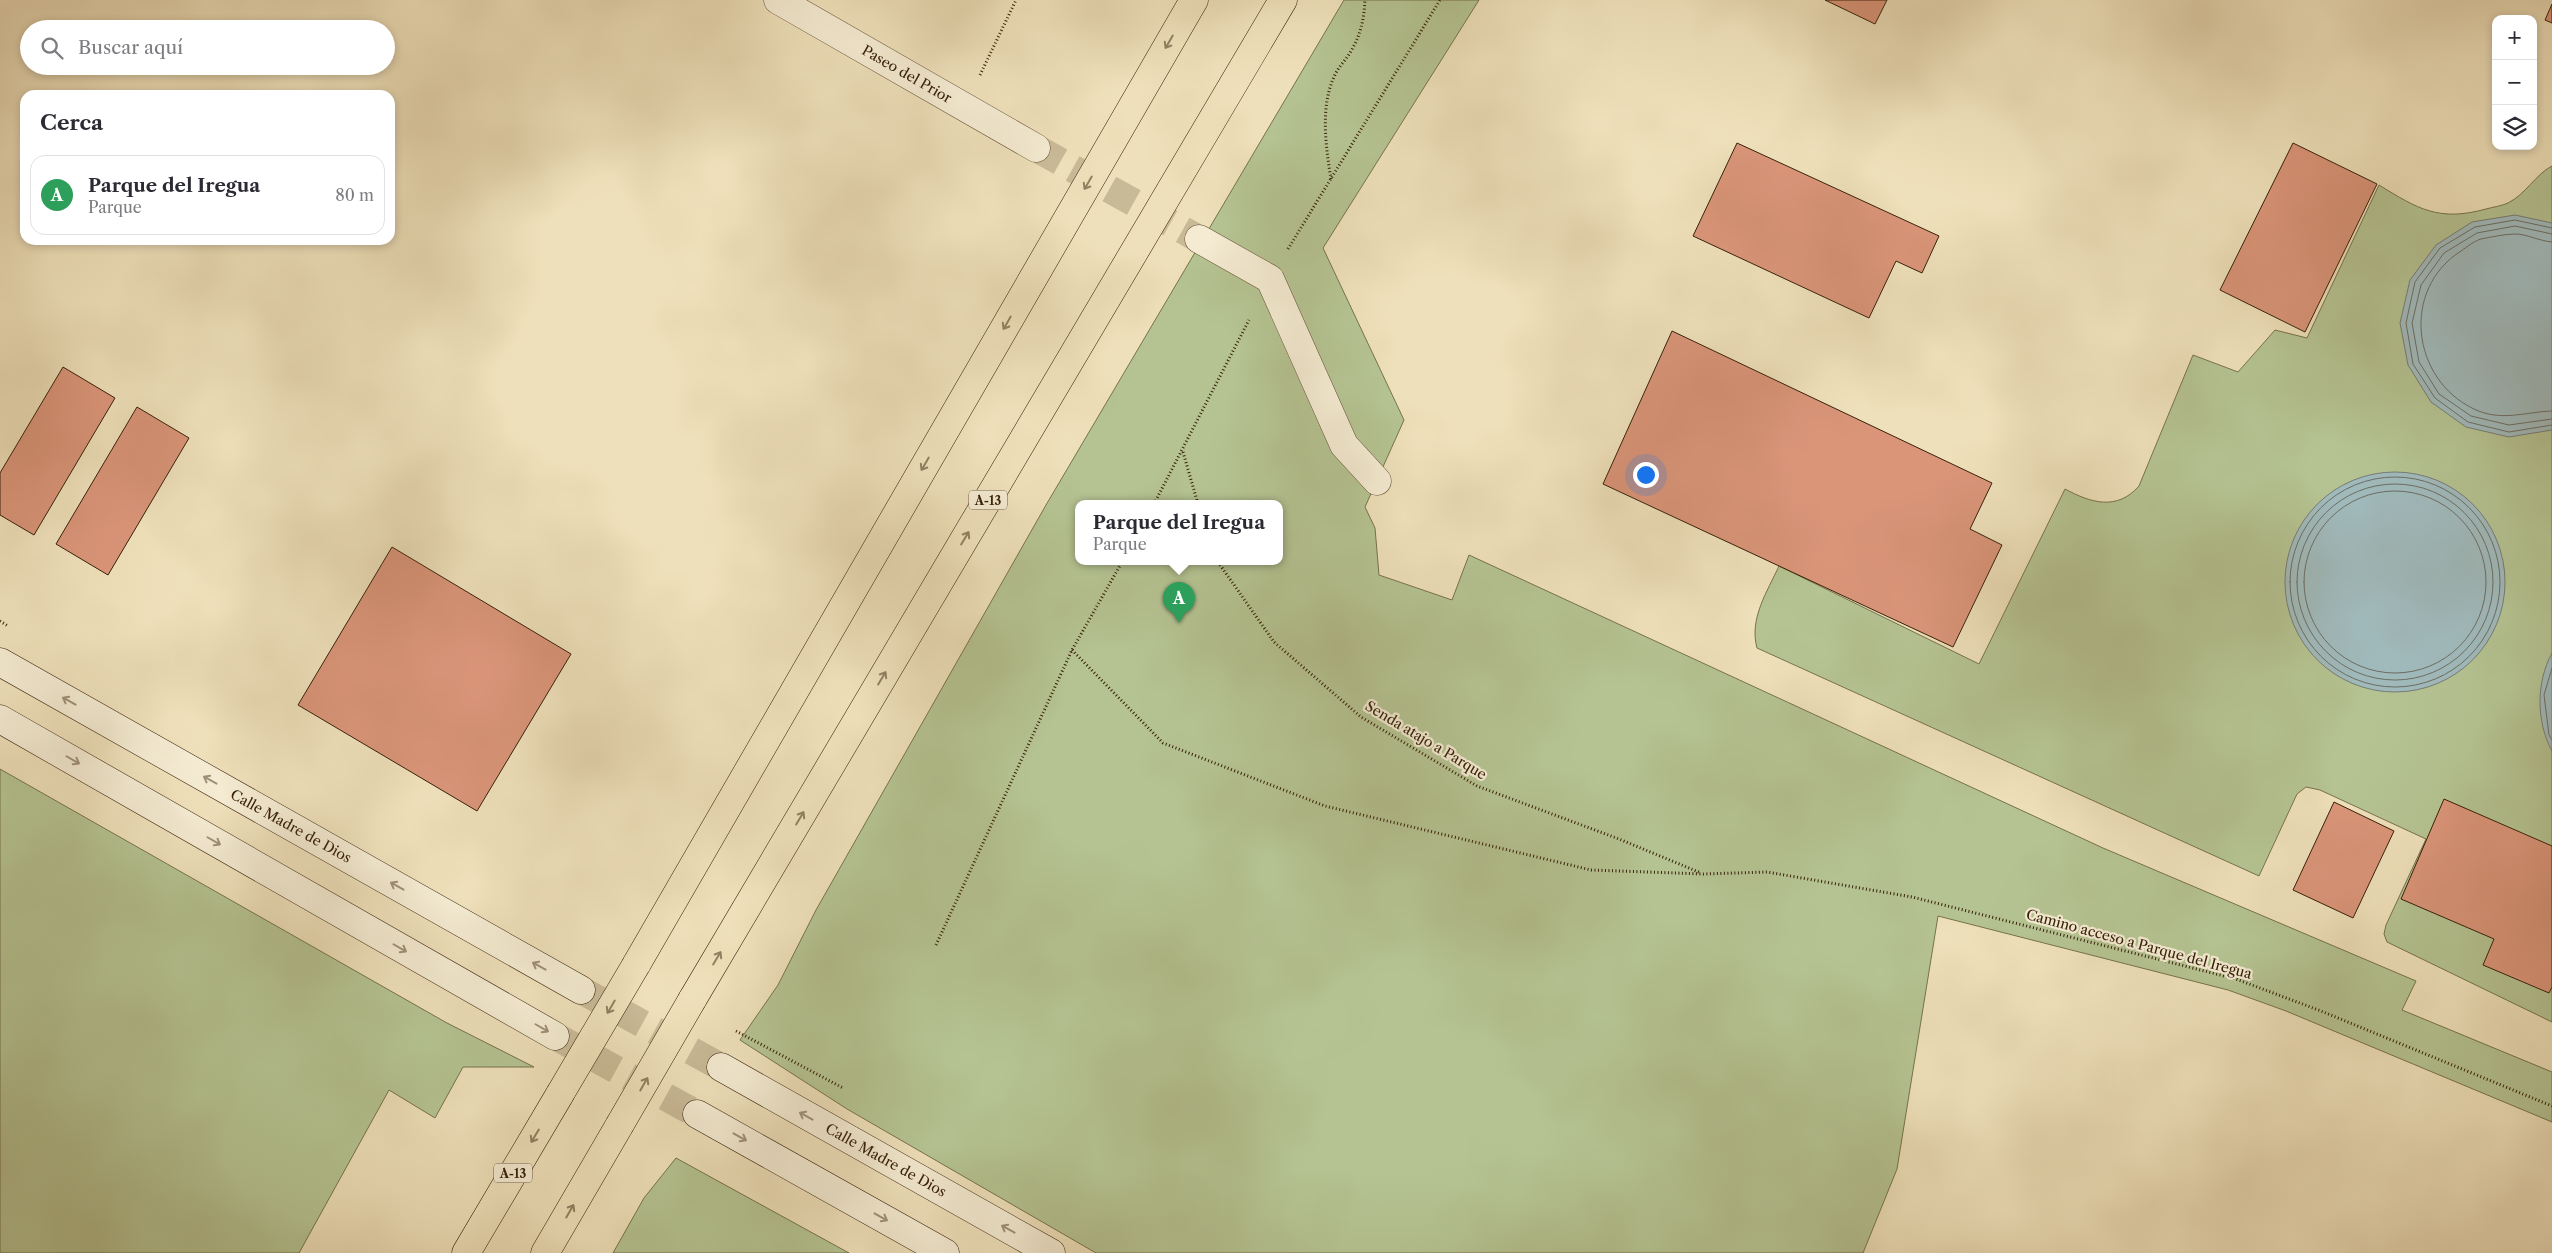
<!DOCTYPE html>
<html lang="es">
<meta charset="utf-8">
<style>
body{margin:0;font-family:"Libre Caslon Text",serif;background:#f7f7f7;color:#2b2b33}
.controls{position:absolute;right:15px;top:15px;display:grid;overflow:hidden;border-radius:10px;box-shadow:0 2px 8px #0003}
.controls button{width:45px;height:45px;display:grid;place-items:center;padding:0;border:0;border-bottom:1px solid #e1e1e2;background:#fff;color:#2b2b33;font:25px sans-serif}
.you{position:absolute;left:1645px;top:474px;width:18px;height:18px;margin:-12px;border:4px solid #fff;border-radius:50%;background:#1a73e8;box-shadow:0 0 0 8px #1a73e833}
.badge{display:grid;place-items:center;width:32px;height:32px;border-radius:50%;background:#8f2418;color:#fff;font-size:16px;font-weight:700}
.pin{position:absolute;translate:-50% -41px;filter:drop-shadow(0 1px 2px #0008)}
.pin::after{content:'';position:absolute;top:26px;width:18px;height:15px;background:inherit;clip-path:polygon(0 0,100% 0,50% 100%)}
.popup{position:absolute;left:1075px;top:500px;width:208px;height:65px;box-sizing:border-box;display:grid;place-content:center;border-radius:10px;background:#fff;filter:drop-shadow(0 1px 4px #0005);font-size:16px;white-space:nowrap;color:#7c7c81}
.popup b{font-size:19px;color:#2b2b33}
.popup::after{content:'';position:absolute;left:50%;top:100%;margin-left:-10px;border:10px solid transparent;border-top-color:#fff}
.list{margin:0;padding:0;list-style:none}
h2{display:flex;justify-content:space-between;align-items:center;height:65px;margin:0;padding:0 20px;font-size:21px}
h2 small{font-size:16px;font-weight:400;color:#7c7c81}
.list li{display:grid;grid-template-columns:32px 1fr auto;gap:15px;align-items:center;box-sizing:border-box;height:80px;margin:0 10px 10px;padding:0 10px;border:1px solid #e1e1e2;border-radius:15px}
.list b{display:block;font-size:19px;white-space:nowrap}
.list p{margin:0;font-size:16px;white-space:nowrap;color:#7c7c81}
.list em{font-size:16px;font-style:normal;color:#7c7c81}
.icon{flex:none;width:28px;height:28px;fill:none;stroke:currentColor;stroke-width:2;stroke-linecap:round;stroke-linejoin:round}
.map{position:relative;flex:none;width:2552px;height:1253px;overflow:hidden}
.search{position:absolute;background:#fff;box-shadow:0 2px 8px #0003;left:20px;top:20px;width:375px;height:55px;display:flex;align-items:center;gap:12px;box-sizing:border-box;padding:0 18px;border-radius:28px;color:#7c7c81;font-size:19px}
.panel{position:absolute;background:#fff;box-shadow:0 2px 8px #0003;left:20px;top:90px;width:375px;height:155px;border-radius:15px}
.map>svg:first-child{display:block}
.green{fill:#b5c392;stroke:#76724e;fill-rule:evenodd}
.water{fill:#a0babc;stroke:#767c75}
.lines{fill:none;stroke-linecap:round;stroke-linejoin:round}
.shore{stroke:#6c6d63;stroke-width:1}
.building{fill:#da9579;stroke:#37200a}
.street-tunnel{stroke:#c9ba97;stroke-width:28;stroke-dasharray:28 14;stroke-linecap:butt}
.secondary-tunnel{stroke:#c9ba97;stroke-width:28;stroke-dasharray:28 14;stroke-linecap:butt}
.street-casing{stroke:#655036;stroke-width:29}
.secondary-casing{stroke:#37200a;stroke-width:29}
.highway-casing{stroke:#37200a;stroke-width:29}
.path{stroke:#37200a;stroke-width:3;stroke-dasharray:1 2.5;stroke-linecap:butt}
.street{stroke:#f4ebd2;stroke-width:28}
.secondary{stroke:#f4ebd2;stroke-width:28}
.highway{stroke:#eee0ba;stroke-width:28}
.highway-bridge-casing{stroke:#37200a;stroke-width:29;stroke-linecap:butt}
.highway-bridge{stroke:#eee0ba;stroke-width:28}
.oneway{stroke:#928062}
.oneway2{stroke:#9f9078}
.labels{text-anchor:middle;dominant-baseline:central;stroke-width:4.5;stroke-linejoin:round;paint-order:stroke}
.shield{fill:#f4ebd2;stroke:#705d46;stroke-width:1}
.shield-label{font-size:12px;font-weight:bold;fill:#37200a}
.street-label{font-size:14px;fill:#37200a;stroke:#f4ebd2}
</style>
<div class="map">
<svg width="2552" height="1253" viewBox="0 0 2552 1253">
<rect width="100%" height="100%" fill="#eee0ba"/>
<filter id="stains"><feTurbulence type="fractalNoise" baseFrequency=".004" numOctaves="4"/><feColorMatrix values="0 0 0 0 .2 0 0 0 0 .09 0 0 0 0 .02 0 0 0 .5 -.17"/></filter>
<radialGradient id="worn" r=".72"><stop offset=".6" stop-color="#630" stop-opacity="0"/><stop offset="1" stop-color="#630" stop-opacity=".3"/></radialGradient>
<!-- green -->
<path class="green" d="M1344,0h135l-156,248 81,172 -39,87 10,21 4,47 73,25 17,-45 634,293 313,133 -14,29 150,62v50l-266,-111 -58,-21 -290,-74 -41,253 -34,84h-767l-249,-144 -107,-69 38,-55 38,-75 230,-405zM1079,504h200v58h-200z
M2552,166v856l-165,-80 -3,-8 2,-9 40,-86 -106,-49 -14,-3 -9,7 -38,82 -502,-228c-8,-29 10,-56 22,-82l200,98 86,-175c26,14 52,22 74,-3l54,-131 45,17 37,-42 32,8 72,-153c39,24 60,37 107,24 7,-2 16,-3 22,-6 18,-9 27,-28 44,-37z
M0,769l447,254 87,44h-71l-28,51 -46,-28 -90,163h-299z
M676,1158l173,95h-236l31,-55z"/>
<!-- water -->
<path class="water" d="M2515,215l37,8v207l-43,7 -43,-10 -35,-25 -23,-37 -8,-42 10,-43 26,-35 36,-23z
M2285 582a110 110 0 1 1 220 0a110 110 0 1 1-220 0Z
M2552,653v98c-16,-29 -16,-69 0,-98z"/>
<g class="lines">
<!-- shore -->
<path class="shore" d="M2552,228l-37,-8 -40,7 -35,21 -25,34 -9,41 7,41 22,34 33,24 41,10 43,-7
M2552,234l-37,-8 -38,7 -33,20 -23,32 -9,38 7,39 20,32 32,22 38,9 43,-6
M2552,242c-13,-1 -25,-8 -37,-8 -10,0 -24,3 -34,5 -7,2 -14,8 -20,12 -60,38 -50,128 13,158 27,13 50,3 78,2
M2290 582a105 105 0 1 1 210 0a105 105 0 1 1-210 0Z
M2297 582a98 98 0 1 1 196 0a98 98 0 1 1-196 0Z
M2304 582a91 91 0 1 1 182 0a91 91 0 1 1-182 0Z
M2552,668l-8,27 5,40 3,5"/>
</g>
<!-- building -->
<path class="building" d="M1825,0h62l-12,24z
M2552,4v19l-7,-3z
M1737,143l202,93 -17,37 -26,-12 -27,57 -176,-82z
M2293,143l84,41 -72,148 -85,-42z
M1672,331l320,152 -22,46 32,16 -49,102 -350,-163z
M63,367l52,31 -81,137 -34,-20v-42z
M137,407l52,31 -81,137 -52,-31z
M392,547l179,107 -94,157 -179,-106z
M2444,799l108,47v141l-3,6 -66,-28 11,-26 -93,-40z
M2334,802l60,29 -41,87 -60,-28z"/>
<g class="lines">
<!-- street-tunnel -->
<path class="street-tunnel" d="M1036,148l163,91"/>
<!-- secondary-tunnel -->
<path class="secondary-tunnel" d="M581,990l140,77
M555,1036l142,78"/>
<!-- street casing -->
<g class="street-casing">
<path id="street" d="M778,0l258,148
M1199,239l71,40 74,166 33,36"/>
</g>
<!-- secondary casing -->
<g class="secondary-casing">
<path id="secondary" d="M0,662l581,328
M0,719l555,317
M721,1067l330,186
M697,1114l248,139"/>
</g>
<!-- highway casing -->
<g class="highway-casing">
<path id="highway" d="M636,965l558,-965
M692,1000l591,-1000
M466,1253l94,-159
M545,1253l74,-127"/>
</g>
<!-- path -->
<path class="path" d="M980,75l36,-75
M1331,179c-5,-31 -11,-72 3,-102 4,-10 12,-17 17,-26 10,-17 13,-32 14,-51
M1288,249l152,-249
M1183,452l15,52
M1154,504l95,-184
M1218,562l56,80 87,75 116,69 142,53 82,34
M0,621l8,5
M1072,650l91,93 162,63 266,64 112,4 64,-2 145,25 324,82 85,32 231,95
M936,945l136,-295 50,-88
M736,1031l107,57"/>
<!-- street -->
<use href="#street" class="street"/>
<!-- secondary -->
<use href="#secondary" class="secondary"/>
<!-- highway -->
<use href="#highway" class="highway"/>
<!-- highway-bridge casing -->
<g class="highway-bridge-casing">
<path id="highway-bridge" d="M560,1094l76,-129
M619,1126l73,-126"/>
</g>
<!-- highway-bridge -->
<use href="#highway-bridge" class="highway-bridge"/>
</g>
<!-- one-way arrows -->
<defs><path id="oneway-shaft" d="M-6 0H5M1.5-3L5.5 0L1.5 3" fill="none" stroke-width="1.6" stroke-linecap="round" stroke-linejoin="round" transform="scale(1.25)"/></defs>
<g class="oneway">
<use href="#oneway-shaft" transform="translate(1169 42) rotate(120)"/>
<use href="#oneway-shaft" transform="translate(1088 183) rotate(120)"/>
<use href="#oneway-shaft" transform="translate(1007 323) rotate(120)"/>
<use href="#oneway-shaft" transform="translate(925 464) rotate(120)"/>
<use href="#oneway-shaft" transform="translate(965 538) rotate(-59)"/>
<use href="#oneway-shaft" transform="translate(882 678) rotate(-59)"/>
<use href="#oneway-shaft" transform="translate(800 818) rotate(-59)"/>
<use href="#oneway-shaft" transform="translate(717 958) rotate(-59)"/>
<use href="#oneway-shaft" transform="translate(611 1007) rotate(120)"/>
<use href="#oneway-shaft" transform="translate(644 1084) rotate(-60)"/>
<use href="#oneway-shaft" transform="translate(535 1136) rotate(121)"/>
<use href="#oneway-shaft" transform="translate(570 1211) rotate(-60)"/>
</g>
<g class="oneway2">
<use href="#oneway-shaft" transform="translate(69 701) rotate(-151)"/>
<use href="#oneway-shaft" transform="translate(73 760) rotate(30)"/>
<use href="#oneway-shaft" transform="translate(210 780) rotate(-151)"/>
<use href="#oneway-shaft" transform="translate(214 841) rotate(30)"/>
<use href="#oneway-shaft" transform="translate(397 886) rotate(-151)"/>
<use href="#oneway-shaft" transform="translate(400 948) rotate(30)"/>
<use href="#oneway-shaft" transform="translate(539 966) rotate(-151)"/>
<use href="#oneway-shaft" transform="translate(542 1028) rotate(30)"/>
<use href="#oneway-shaft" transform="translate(806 1116) rotate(-151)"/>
<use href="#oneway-shaft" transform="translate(740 1137) rotate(29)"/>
<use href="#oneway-shaft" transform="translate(881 1217) rotate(29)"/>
<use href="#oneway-shaft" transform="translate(1008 1229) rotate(-151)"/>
</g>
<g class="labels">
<!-- shield labels -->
<g class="shield">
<rect x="969" y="490.5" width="38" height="19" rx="4"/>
<rect x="494" y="1163.5" width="38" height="19" rx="4"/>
</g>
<g class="shield-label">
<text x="988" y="500">A-13</text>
<text x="513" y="1173">A-13</text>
</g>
<!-- street labels -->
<g class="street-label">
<text transform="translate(907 74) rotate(30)">Paseo del Prior</text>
<text transform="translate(1426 740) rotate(31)">Senda atajo a Parque</text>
<text transform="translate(291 826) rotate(29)">Calle Madre de Dios</text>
<text transform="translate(2139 944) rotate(15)">Camino acceso a Parque del Iregua</text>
<text transform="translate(886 1160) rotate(29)">Calle Madre de Dios</text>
</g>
</g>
<rect width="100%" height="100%" filter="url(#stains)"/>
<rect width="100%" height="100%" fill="url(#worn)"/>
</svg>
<div class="controls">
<button>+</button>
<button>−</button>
<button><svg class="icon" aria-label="layers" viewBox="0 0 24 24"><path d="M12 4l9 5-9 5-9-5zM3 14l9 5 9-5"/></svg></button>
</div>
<div class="you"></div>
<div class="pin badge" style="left:1179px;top:623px;background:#2e9e5b">A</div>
<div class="popup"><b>Parque del Iregua</b>Parque</div>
<div class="search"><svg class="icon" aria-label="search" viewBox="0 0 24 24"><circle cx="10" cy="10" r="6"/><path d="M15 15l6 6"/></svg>Buscar aquí</div>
<section class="panel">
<h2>Cerca<small></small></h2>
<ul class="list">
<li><span class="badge" style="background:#2e9e5b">A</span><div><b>Parque del Iregua</b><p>Parque</p></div><em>80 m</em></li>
</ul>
</section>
</div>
